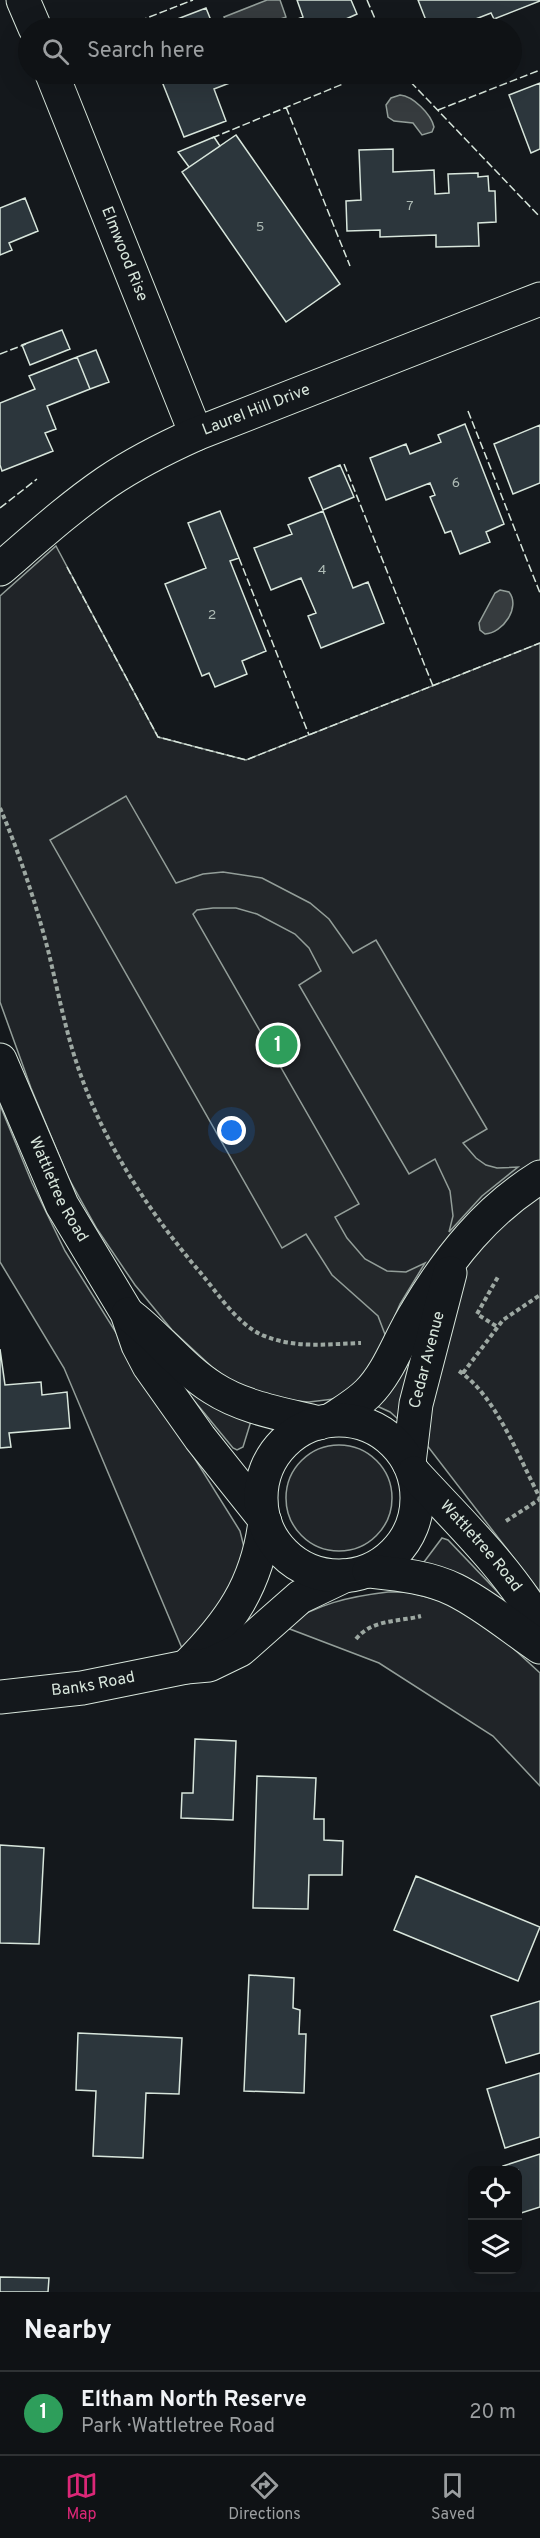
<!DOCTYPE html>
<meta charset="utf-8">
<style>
body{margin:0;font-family:Overpass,sans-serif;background:#181b1e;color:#f1f3f6}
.controls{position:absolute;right:18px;bottom:18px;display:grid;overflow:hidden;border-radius:12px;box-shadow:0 6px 24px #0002}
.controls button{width:54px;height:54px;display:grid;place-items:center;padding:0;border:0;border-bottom:2px solid #2f3234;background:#0f1215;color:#f1f3f6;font:30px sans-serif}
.you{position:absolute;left:232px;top:1131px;width:21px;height:21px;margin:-15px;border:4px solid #fff;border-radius:50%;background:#1a73e8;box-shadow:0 0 0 9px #1a73e833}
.badge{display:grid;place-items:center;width:39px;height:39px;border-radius:50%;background:#db2777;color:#fff;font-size:20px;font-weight:700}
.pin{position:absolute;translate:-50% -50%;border:3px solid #fff;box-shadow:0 2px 6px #0006}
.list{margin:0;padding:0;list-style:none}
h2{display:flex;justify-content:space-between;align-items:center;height:78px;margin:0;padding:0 24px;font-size:26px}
h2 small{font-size:20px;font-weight:400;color:#9b9ea0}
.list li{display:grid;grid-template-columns:39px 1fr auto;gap:18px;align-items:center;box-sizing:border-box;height:84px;padding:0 24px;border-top:2px solid #2f3234}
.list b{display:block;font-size:22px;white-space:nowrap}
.list p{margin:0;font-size:20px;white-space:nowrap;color:#9b9ea0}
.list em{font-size:20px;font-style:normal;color:#9b9ea0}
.icon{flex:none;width:33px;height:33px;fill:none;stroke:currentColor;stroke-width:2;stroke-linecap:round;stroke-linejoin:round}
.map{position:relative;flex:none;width:540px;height:2292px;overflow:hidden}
.search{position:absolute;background:#0f1215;box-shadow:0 6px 24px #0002;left:18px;right:18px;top:18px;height:66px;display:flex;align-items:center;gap:15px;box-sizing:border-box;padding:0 21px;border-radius:33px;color:#9b9ea0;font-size:22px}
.sheet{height:162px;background:#0f1215}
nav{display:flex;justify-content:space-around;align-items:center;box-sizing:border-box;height:84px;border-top:2px solid #2f3234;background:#0f1215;font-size:16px;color:#9b9ea0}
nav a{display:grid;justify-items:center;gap:3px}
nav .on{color:#db2777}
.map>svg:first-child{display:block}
.green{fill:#202428;stroke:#939e99;stroke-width:1.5}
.parking{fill:#24282b;stroke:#939e99;stroke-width:1.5}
.water{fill:#363b3e;stroke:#939e99;stroke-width:1.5}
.building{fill:#2c363c;stroke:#d8e6dc;stroke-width:1.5}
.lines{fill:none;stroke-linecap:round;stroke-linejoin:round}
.minor-casing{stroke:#d8e6dc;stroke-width:35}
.major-casing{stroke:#d8e6dc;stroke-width:35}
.path{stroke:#9da8a2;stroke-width:4;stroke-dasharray:4.5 3;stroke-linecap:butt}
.minor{stroke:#14181c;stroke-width:33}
.major{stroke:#14181c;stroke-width:33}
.fence{stroke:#d8e6dc;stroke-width:1.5;stroke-dasharray:8 3;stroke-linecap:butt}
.labels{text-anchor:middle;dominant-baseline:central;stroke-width:4.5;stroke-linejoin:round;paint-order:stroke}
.number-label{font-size:14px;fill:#adbab4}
.street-label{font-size:16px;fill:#d8e6dc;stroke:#14181c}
</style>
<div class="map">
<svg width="540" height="2292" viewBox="0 0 540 2292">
<rect width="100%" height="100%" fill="#14181c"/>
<!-- green -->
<path class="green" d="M56,546l102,191 88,23 294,-117v949l-114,-148 -36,-32 -24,-11 -24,-3 -33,4 -39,-3 -39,-18 -19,-14 -40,-37 -37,-45 -38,-56 -29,-52 -37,-89 -31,-86v-406z
M0,1105l32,78 33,68 175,280 4,16 -2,26 -58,80 -120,-285 -64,-106z
M183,1382l68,39 -8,26 -6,3 -4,-2 -51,-62z
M286 1498a53 53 0 1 1 106 0a53 53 0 1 1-106 0Z
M442,1538l6,2 63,66 -90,-40z
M388,1592h20l41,11 54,36 37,34v113l-47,-50 -114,-73 -97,-37c38,-22 63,-29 106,-34z"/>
<!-- parking -->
<path class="parking" d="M126,796l50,87 27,-9 20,-2 39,6 48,25 19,16 24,34 23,-13 111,189 -24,14 13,15 10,7 11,3 21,-1 -36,29 -33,36 4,-16 -3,-25 -15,-32 -26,15 -110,-189 22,-14 -12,-23 -14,-14 -38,-20 -21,-6h-23l-16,2 -4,4 166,290 -24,13 12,21 18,21 22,12 19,1 19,-9 -25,41 -14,33 -8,-21 -46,-41 -26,-41 -24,14 -232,-408z"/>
<!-- water -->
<path class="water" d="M267,0h13l6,17 -30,11h-27l-5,-11z
M400,95c13,1 31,19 34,32l-2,5 -10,3 -9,-12 -19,-2 -6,-4 -2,-12 5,-7z
M500,590l9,2c12,15 -6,41 -24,42l-5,-4 -1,-7 16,-30z"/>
<!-- building -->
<path class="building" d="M297,0h54l6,14 -11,5 3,9h-75l29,-11z
M418,0h122v1l-46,18 -3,-6 -31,12 2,3h-33z
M206,8l8,20h-60z
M159,74h94l-39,15 12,32 -42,16z
M540,83v66l-9,4 -22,-58z
M236,135l104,149 -54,38 -104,-150z
M214,137l6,9 -31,21 -11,-15z
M393,149v23l41,-2 1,24 14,-1 -1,-19 30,-1v4l10,-1 1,15h6l1,31 -18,1 1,23 -43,1v-12l-56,2v-7l-33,1 -1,-30 15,-1 -2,-50z
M25,198l13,33 -29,12 3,7 -12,5v-47z
M62,330l8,19 -40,16 -8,-20z
M96,350l13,32 -19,7 -13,-32z
M77,357l13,32 -43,17 9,23 -11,4 8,18 -51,20 -2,-6v-62l35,-14 -6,-13z
M465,424l39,100 -18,8 4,10 -30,12 -9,-23 -6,2 -15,-36 5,-2 -5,-12 -44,17 -16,-42 36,-14 4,10 31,-12 -3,-7z
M540,425v58l-27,11 -19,-50z
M340,465l14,32 -31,13 -14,-32z
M220,511l19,47 -9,3 36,90 -24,10 5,13 -32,13 -6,-14 -7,3 -37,-92 41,-16 -18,-45z
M323,511l30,77 15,-6 16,41 -63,25 -13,-32 8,-3 -15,-35 -30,12 -17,-42 38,-14 -4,-9z
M0,1349l5,36 36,-3 1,13 25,-3 3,36 -61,5 2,14 -11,1z
M195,1739l41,2 -3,79 -52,-2 1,-25h11z
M257,1776l59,2 -2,41h10v21l19,1 -1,34h-33l-1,34 -55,-1z
M0,1845l44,3 -5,96 -39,-1z
M416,1876l124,51 -22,54 -124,-51z
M249,1975l45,3 -1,30 7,2 -1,24h7l-2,59 -60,-2z
M540,2001v52l-34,10 -15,-47z
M78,2033l104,5 -3,56 -33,-1 -3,65 -50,-2 3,-65 -20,-1z
M540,2073v64l-35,11 -18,-59z
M540,2154v53l-22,7v-44h-14l-1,-4z
M0,2277l49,1 -1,14h-48z"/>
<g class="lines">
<!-- minor casing -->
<g class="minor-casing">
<g id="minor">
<path d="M23,0l12,28"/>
<path id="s1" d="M52,74l144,360"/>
<path id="s2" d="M0,569c35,-30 69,-61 107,-87 28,-19 58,-34 89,-48l344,-135"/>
<path d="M331,1420c12,-8 26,-16 37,-27 22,-22 32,-56 49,-82 32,-54 70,-101 123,-134"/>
<path id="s3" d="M409,1463l7,-59 34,-131"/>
<path d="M186,1667c44,-44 71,-82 79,-145"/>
<path id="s4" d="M0,1697l82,-9 104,-21 23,-2 31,-15 60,-53 44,-21"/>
</g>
</g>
<!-- major casing -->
<g class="major-casing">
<g id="major">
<path id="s5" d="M0,1060l62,145 65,108 11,32 11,21 51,72 63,79"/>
<path d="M128,1314c30,22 53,54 85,74 31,20 70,26 106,35"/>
<circle cx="339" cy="1498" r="78"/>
<path id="s6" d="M414,1473c44,48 93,94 126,151"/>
<path d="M369,1571c28,3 60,6 86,19 30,15 57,38 85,57"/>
</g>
</g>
<!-- path -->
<path class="path" d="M0,808c19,44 36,96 48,142 10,41 18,84 32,123 25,72 70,140 119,198 18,21 37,52 63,64 33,14 64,9 99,8
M496,1326l-19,-12 22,-39
M459,1371c37,25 60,87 81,127
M463,1373l40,-53 37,-25
M506,1521l34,-22
M356,1639c16,-20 42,-17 65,-23"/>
<!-- minor -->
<use href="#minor" class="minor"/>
<!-- major -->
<use href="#major" class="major"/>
<!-- fence -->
<path class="fence" d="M367,0l12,28
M139,21l54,-21
M403,74l137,143
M286,107l64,159
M438,110l102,-40
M212,138l155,-64
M0,354l26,-10
M468,411l72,182
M344,464l89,222
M0,508l37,-29
M239,558l70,177
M67,567l91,170 88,23 294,-117"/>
</g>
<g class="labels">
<!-- number labels -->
<g class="number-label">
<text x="410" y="206">7</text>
<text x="260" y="227">5</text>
<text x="456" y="483">6</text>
<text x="322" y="570">4</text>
<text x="212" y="615">2</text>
</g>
<!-- street labels -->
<g class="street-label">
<text stroke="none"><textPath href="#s1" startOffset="194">Elmwood Rise</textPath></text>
<text stroke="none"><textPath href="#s2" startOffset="304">Laurel Hill Drive</textPath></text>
<text stroke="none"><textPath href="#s5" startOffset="142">Wattletree Road</textPath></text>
<text stroke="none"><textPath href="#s3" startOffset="105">Cedar Avenue</textPath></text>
<text stroke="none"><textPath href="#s6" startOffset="99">Wattletree Road</textPath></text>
<text stroke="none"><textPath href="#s4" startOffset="94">Banks Road</textPath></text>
</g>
</g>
</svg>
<div class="controls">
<button><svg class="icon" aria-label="locate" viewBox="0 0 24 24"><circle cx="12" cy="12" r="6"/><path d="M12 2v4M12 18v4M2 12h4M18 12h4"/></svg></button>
<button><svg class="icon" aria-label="layers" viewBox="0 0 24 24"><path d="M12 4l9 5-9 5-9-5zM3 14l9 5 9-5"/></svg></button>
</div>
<div class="you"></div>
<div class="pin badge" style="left:278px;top:1045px;background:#2e9e5b">1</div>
<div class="search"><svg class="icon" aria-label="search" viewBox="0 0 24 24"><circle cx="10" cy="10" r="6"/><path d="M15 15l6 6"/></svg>Search here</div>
</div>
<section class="sheet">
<h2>Nearby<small></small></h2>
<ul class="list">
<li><span class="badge" style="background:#2e9e5b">1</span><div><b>Eltham North Reserve</b><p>Park · Wattletree Road</p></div><em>20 m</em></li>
</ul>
</section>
<nav>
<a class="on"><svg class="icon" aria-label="map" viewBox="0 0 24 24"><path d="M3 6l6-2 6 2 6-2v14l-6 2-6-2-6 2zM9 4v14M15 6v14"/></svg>Map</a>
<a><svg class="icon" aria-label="directions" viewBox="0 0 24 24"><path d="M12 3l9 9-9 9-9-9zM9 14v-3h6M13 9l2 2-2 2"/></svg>Directions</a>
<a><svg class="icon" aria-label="saved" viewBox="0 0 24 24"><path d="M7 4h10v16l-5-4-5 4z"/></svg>Saved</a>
</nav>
